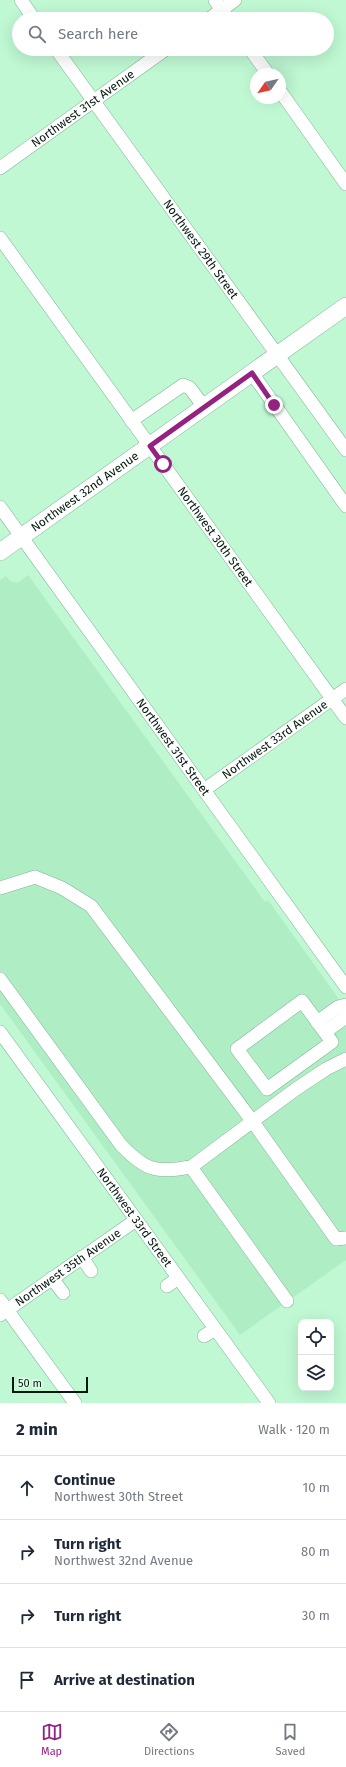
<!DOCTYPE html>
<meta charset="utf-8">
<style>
body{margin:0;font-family:"Fira Sans",sans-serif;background:#f2f2f3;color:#1f2937}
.controls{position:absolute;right:12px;bottom:12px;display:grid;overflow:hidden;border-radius:8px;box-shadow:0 4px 16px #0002}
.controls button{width:36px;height:36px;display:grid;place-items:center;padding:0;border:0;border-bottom:1px solid #e0e1e3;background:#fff;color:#1f2937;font:20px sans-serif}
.compass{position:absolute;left:250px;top:68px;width:36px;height:36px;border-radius:50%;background:#fff;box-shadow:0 4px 16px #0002;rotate:236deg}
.scale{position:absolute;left:12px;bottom:10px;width:76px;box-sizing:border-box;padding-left:4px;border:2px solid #041a0e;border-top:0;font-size:11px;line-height:14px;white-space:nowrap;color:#041a0e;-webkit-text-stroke:3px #ddffe9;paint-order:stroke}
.stop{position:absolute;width:12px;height:12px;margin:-9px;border:3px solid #952180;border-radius:50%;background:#fff}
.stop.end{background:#952180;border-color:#fff;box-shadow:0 1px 4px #0008}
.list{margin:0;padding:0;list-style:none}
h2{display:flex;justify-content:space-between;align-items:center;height:52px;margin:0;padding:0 16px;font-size:17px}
h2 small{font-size:13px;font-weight:400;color:#747a83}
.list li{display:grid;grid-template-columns:26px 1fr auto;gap:12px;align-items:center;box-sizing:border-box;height:64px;padding:0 16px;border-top:1px solid #e0e1e3}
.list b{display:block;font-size:15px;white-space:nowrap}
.list p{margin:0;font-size:13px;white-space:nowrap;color:#747a83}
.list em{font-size:13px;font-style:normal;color:#747a83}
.icon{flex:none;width:22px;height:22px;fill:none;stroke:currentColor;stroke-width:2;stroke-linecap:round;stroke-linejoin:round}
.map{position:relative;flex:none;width:346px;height:1403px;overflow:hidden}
.search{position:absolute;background:#fff;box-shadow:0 4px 16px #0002;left:12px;right:12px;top:12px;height:44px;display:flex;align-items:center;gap:10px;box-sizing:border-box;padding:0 14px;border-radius:22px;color:#747a83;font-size:15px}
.sheet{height:308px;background:#fff}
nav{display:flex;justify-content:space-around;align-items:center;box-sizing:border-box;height:56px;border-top:1px solid #e0e1e3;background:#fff;font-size:11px;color:#747a83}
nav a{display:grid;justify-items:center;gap:2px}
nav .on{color:#952180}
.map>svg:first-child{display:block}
.built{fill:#afeec5}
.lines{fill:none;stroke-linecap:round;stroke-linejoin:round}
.minor-casing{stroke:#7fb593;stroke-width:14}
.major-casing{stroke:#7fb593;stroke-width:18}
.minor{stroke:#fff;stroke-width:13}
.major{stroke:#fff;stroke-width:17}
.route{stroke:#952180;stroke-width:5}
.labels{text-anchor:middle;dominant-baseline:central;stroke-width:3.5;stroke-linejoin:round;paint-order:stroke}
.street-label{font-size:12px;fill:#041a0e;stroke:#ddffe9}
</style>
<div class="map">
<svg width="346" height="1403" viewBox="0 0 346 1403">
<rect width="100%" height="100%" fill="#bff8d3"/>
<!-- built -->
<path class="built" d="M28,575l237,327 3,-2 78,109v251l-106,75 -240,-331v-424l6,-4 4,5 8,2z"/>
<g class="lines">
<!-- minor casing -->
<g class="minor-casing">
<g id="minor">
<path d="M21,0l13,19"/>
<path d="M215,0l13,19"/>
<path d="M209,19l26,-19"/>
<path id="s1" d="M56,49l290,401"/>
<path d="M250,49l18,25"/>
<path d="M280,91l66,93"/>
<path id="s2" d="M0,168l166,-119"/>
<path id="s3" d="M0,238l346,480"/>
<path d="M252,373l94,133"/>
<path d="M131,421l52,-36 7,3 14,19"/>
<path id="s4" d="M0,507l346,480"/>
<path id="s5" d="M204,790l142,-101"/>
<path d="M0,888l35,-11 27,11 29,18 162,216 83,117 10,-1"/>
<path d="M0,979l121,166c25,26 35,28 70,22l105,-78 30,-20 20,-10"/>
<path d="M302,1001l30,41 -65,47 -30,-40z"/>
<path d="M317,1022l21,-15 8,-2"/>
<path id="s6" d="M0,1032l269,371"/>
<path d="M325,1032l21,-15"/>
<path d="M191,1167l96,134"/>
<path d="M82,1257l9,14"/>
<path d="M52,1278l11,15"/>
<path d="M167,1286l11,-8"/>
<path d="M0,1300l75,103"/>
<path id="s7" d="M0,1315l136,-95"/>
<path d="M204,1336l11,-7"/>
</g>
</g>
<!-- major casing -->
<g class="major-casing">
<g id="major">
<path id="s8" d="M0,552l346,-246"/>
</g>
</g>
<!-- minor -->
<use href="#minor" class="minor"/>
<!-- major -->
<use href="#major" class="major"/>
</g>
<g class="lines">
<!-- route -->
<path class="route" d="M163,464l-13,-18 102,-73 22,32"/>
</g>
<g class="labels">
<!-- street labels -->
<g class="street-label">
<text stroke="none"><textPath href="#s2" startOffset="102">Northwest 31st Avenue</textPath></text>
<text stroke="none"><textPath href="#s1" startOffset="247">Northwest 29th Street</textPath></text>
<text stroke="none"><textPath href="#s8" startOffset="104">Northwest 32nd Avenue</textPath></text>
<text stroke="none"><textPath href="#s3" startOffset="368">Northwest 30th Street</textPath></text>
<text stroke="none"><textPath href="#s5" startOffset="87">Northwest 33rd Avenue</textPath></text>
<text stroke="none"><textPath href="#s4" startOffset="296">Northwest 31st Street</textPath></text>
<text stroke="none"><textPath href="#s6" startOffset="229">Northwest 33rd Street</textPath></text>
<text stroke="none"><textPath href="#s7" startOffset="83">Northwest 35th Avenue</textPath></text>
</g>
</g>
</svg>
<div class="controls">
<button><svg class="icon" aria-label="locate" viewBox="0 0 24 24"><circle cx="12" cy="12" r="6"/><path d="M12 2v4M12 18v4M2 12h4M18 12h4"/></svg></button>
<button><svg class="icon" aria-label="layers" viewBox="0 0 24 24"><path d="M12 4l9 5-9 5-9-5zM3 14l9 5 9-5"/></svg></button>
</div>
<svg class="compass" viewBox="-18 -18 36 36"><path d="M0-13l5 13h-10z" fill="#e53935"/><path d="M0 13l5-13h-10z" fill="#747a83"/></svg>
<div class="scale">50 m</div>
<div class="stop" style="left:163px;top:464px"></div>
<div class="stop end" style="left:274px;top:405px"></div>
<div class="search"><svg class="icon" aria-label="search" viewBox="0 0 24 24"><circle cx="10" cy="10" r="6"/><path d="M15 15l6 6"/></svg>Search here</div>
</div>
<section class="sheet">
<h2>2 min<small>Walk · 120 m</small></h2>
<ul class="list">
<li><svg class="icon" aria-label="ahead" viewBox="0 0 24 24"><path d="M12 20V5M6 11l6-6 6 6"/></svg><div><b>Continue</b><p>Northwest 30th Street</p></div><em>10 m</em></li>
<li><svg class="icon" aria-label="right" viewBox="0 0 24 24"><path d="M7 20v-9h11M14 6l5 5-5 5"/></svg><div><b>Turn right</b><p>Northwest 32nd Avenue</p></div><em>80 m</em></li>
<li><svg class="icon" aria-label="right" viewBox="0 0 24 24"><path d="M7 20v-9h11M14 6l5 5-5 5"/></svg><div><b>Turn right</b></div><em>30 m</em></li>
<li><svg class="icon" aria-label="arrive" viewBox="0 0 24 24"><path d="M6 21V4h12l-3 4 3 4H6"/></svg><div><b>Arrive at destination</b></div></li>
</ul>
</section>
<nav>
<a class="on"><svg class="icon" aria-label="map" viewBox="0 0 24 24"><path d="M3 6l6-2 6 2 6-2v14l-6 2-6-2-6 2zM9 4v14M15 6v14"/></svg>Map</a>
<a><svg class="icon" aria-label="directions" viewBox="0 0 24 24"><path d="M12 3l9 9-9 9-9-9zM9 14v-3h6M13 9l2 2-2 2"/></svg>Directions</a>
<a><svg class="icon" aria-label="saved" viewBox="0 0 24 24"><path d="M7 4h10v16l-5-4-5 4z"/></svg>Saved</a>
</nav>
